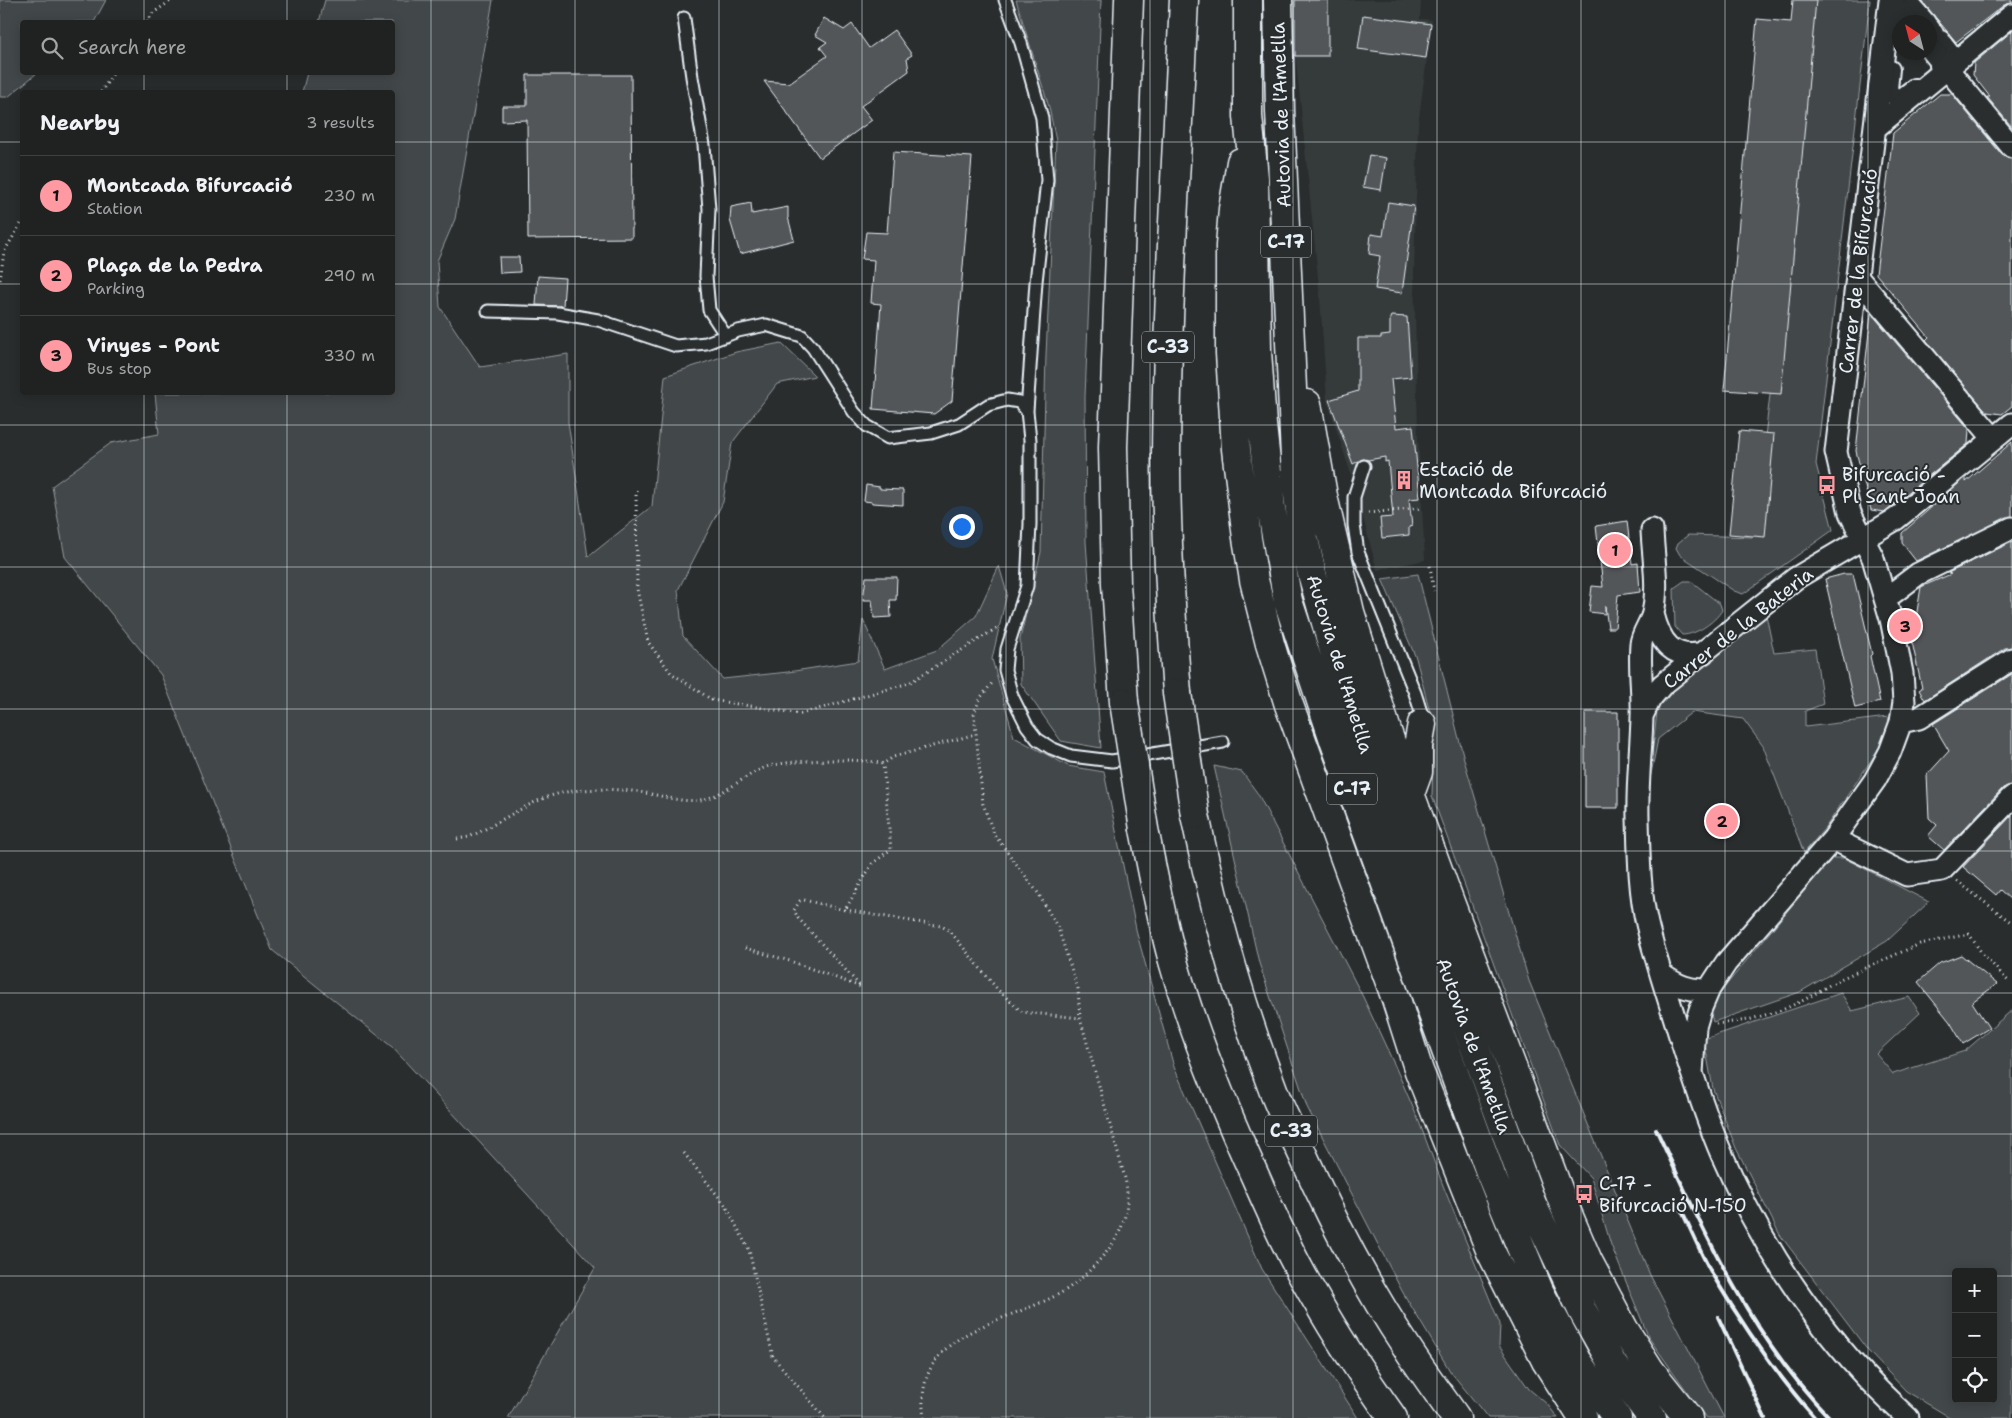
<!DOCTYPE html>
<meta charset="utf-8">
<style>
body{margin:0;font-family:"Shantell Sans",sans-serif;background:#282a2a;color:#f1f3f6}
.controls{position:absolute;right:15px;bottom:15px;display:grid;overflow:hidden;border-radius:5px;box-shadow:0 2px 12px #0003}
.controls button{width:45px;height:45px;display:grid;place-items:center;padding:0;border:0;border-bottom:1px solid #3d3f40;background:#202222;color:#f1f3f6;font:25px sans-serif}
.compass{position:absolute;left:1892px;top:15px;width:45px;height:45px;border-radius:50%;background:#202222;box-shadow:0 2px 12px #0003;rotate:324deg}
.you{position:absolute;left:961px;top:526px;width:18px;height:18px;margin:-12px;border:4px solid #fff;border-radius:50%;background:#1a73e8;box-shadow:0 0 0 8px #1a73e833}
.badge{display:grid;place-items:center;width:32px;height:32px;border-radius:50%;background:#ff9aa2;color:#111;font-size:16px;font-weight:700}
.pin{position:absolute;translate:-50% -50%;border:2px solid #fff;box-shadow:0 1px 5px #0006}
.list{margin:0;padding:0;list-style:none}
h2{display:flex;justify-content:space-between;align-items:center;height:65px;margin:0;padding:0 20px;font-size:21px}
h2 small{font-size:16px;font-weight:400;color:#a2a4a5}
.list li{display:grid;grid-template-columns:32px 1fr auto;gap:15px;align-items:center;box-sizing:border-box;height:80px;padding:0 20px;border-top:1px solid #3d3f40}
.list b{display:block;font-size:19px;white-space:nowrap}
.list p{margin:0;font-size:16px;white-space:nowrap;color:#a2a4a5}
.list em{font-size:16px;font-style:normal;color:#a2a4a5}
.icon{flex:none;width:28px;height:28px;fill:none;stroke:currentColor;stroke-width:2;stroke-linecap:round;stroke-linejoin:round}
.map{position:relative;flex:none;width:2012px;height:1418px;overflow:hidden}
.search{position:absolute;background:#202222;box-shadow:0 2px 12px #0003;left:20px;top:20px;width:375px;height:55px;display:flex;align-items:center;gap:12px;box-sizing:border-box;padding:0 18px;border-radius:5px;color:#a2a4a5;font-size:19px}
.panel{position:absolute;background:#202222;box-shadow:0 2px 12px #0003;left:20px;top:90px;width:375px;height:305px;border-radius:5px}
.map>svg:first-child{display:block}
.built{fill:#363a3b}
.green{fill:#424648;stroke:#959ca0;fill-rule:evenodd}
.building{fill:#535759;stroke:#e8f1f8}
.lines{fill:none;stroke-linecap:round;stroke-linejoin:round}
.service-casing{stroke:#e8f1f8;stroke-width:15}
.pedestrian-casing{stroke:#e8f1f8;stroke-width:20}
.minor-casing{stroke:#e8f1f8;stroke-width:25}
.trunk-casing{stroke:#e8f1f8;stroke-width:31}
.motorway-casing{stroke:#e8f1f8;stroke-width:31}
.path{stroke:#e8f1f8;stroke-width:3;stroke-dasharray:1 4;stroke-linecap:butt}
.service{stroke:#2a2d2e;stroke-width:11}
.pedestrian{stroke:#2a2d2e;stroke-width:16}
.minor{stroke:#2a2d2e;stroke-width:21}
.trunk{stroke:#2a2d2e;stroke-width:28}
.motorway{stroke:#2a2d2e;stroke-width:28}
.rail{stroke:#e8f1f8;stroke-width:4}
.motorway-bridge-casing{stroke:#e8f1f8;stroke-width:31;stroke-linecap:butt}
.motorway-bridge{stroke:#2a2d2e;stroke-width:28}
.grid{fill:none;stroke:#e8f1f8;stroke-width:1;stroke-opacity:0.55}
.labels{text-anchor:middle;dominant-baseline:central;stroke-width:4;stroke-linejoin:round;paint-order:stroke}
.shield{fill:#2a2d2e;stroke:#afb6bb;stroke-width:1}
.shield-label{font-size:18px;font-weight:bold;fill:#e8f1f8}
.street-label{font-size:19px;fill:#e8f1f8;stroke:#2a2d2e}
.poi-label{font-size:19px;fill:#e8f1f8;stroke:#2a2d2e;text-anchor:start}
</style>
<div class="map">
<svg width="2012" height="1418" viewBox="0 0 2012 1418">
<rect width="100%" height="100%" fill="#2a2d2e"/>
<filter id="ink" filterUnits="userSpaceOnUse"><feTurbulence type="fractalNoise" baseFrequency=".02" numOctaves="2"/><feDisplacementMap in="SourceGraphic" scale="10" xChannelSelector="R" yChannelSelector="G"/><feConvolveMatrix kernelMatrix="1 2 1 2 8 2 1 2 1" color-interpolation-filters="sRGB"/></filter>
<g filter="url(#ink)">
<!-- built -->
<path class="built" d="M1293,0h128l-1,19 12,1 -14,105 -4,147 4,165 7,123 -48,10 -22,-83 -28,-87 -7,-103 -24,-237z"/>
<!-- green -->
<path class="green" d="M0,0h106l-12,22h-72v50l15,1 -29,24h-8z
M325,0h168l-38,219 -18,42 3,46 40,60 88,-13v68l20,135 64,-51 13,-130 71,-24 45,-9 34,33 -38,8 -45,59 -9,59 -45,88 5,46 40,43 65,-7 70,-11 5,-41 22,49 52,-19 39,-34 23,-50 8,27 -15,66 22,78 54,29 36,6 33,162 37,133 88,202 96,149h-850l87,-150 -203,-221 -120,-97 -111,-275 -96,-118 -13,-71 59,-43 48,-9 -4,-41 237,-1v-300h-90l5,-19 85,-1v-50h-73z
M1016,0h85l-16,397 1,145 15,206 -40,-7 -40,-57 -1,-45 21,-87 5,-197 10,-214 -7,-34z
M1809,0h61l-54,464 17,66 -90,64 -9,-3 -54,-36 -4,-7 2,-5 10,-8 65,2 22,-184z
M1418,574l47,189 64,218 121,294 74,143h-18l-57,-80 -38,-93 -20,-67 -31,-33 -128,-349 2,-68 -18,-70 -34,-79z
M1684,581h7l29,23 2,6c-7,12 -26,25 -40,25l-7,-8 -1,-39z
M1766,615l8,38 41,-4 8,55 -18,7v16l83,-10 3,14 -66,97 -21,25 -41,-107 -20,-27 -51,-7 -34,27 -10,50 9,-77 4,-11z
M1214,766l28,6 16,22 105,203 32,69 23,53 26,69 56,136 -1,22 30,43 18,15 11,14h-70l-38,-47 -48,-80 -95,-184 -48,-144z
M1831,858h13l85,44 -42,39 -87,51 -87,30 -4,-16z
M1841,993l11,18 57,-14 11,16 -44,41 17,20 72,-23 47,-41v408h-61l-45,-27 -37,-39 -89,-117 -44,-87 -23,-59 -9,-50zM1956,1272h37v127h-37z"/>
<!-- building -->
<path class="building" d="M1295,0h33v56h-33z
M1793,0h23l-35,394 -57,-4 33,-371 34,3z
M1921,0h91v3l-8,2 -48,37z
M1363,15l68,9 -5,34 -68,-9z
M824,18l20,12 8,-6 17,24 25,-18 18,25 -5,3 2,13 -48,35 11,14 -52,38 -56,-77 25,2 38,-27 -7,-9 7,-5 -12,-7z
M2012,31v96l-25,-30h3l-17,-22 1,-12z
M527,75h104l1,163 -104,1 -1,-119 -25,1v-15h25z
M1940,94h12l50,61 10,4v247l-10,8 -15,-2 -61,-72 3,-3 -53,-63 17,-141z
M893,152l79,5 -20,244 -18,13 -61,-5 8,-105 -10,-1 3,-43 -12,-1 4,-27 21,1z
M1369,155l17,3 -5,32 -18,-3z
M1388,202l26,4 -12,87 -27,-4 5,-33 -11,-2 2,-20 12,2z
M751,203l1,11 36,-7v10l6,23 -54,14 -10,-34 1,-13z
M499,257h20l1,15 -20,1z
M538,276l27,2 -2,28 -27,-1z
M1871,313l98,116 -1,15 -84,68 -13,-2 -15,-59z
M1391,316l16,1 4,60 -20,2 5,49 17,-2 7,72 -11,1 3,27 -3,1v8l-27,3 -2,-20 13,-1 -5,-56 -3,1v-5l-17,3 -5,-1 -10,5 -24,-64 29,-9v-53h23v-2l9,-1v-17z
M1739,431l35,3 -9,103 -36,-3z
M2012,442v74l-96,45 -14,-18v-10l64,-56v5z
M866,485l14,2v2l23,1v15l-31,-2v-1l-8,-1z
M1627,521l5,43 6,-1 2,29 -22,3 -3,33h-7l-3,-22v8l-16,-2 3,-26 11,1 -7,-61z
M2012,542v105l-7,1 -80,52 -6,-10 3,-2 -10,-46 9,-55 30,-13 -3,-1z
M1844,574h9l19,80 -2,2 10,46 -25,6 -30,-129z
M866,577h31l-1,23h-6l1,17 -17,1 -2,-18h-9z
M2012,674v111l-9,3 -59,62 -16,-14 9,-11 -8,-7 -2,-43 22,-24 -16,-27z
M1585,712h33v96h-33z
M2012,815v86l-12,-11 -4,5 -33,-28z
M1961,955l36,29 -25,18 17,26 -26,16 -13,-22 -32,-40 22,-19z"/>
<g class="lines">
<!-- service casing -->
<g class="service-casing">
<path id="service" d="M1005,0l16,43 21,75 5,62 -11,102 -9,129 3,29v84l-3,62 -20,63 -2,21 7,26 15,30 10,13 14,9 20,8 41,5 111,-19
M684,18l8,59 12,68 5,64 -3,67 3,34 17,26
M488,311l70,2 40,7 78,26 30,-3 32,-12 28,-6 36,11 11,12 41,64 13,14 21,12 43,-5 28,-9 29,-19 19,-5 12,2 8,9
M1364,466l-10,31v28l4,27 57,141 6,19 1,12"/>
</g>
<!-- pedestrian casing -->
<g class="pedestrian-casing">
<path id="pedestrian" d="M1904,0l5,1 18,21
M1930,26l5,7 -2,1 6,7 2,-2 11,14 -14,13
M1891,69l-2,20 4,7 8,1 13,-10"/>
</g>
<!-- minor casing -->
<g class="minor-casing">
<path id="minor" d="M1890,1l18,21
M1930,48l82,99
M1875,128l137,-113
M1857,277l137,162
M1652,530c1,27 7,56 1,83 -2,10 -11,20 -12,31 -2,24 2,49 1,73 -1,34 -5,67 -4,101 1,35 1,72 9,106 9,38 22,75 33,112 13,40 25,80 42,119 42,97 106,192 186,263
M1885,599l33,-25 94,-46
M1653,614c7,28 19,46 50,39
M1642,716l8,-17 12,-14 134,-107 100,-59 116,-95
M1901,722l18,-4 93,-59
M1833,839l74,36 35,-5 70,-73
M1661,974c15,11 29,18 48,15
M1692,1073l3,-46 5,-17 9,-21 17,-26 107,-124 42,-59 15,-28 11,-30 3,-20 -2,-29 -11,-54 -18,-61 -23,-45 -14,-61 54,-452"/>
</g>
<!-- trunk casing -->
<g class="trunk-casing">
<path id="trunk" d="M1248,0v116l6,62 3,173 5,74 9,83 17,93 47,142 156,432 49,118 36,67 41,58
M1278,0l2,111 16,370 8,58 8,35 37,129 183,501 50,106 31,55 39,53
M1241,162l-8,47 -3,37v107l6,96 11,89 7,42 16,64 19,61 107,294 23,72 72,181 55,109 37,57
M1307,404l16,92 27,116 38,122 62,168 114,303 24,56 36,68 26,41 38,48
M1410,794l8,-22v-26l4,-22"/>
</g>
<!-- motorway casing -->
<g class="motorway-casing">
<path id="motorway" d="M1177,693c-6,-79 -11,-157 -11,-237 1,-152 11,-304 18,-456
M1124,702l-8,-118 -3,-137 16,-447
M1195,815c19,95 45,189 80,280 8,20 18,39 27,58 30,67 64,133 104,193 16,25 33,48 50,72
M1144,829c9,44 17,89 29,132 21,74 50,145 82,215 19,43 38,85 62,125 23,41 49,79 76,117"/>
</g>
<!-- path -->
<path class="path" d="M147,22l6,-9 19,-13
M101,92l13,-20
M0,280l4,-28 18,-30
M636,490l1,99 11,53 23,31 41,27 89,14 108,-31 88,-55
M1368,513l54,-5
M1430,566l4,25
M457,839l12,-2c34,-15 66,-42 104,-46 23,-3 50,-2 72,2 20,3 39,11 60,6 22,-6 40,-24 61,-32 19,-7 99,-10 117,-3l10,-7 83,-23
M1957,881l55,42
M845,910l96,16 8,4 49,60 24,22 58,6
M745,948l45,13 71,26 -63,-69 -4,-8 6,-9 4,-1 41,10 27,-46 19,-15 -8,-85
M1716,1024l32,-4 34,-10 22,-10 36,-21 80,-35 49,-10 12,18 29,31
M684,1153l42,53 23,44 24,107 52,61
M924,1418c-12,-86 75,-93 131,-122 19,-9 35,-25 49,-41 20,-23 27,-48 21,-77l-45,-160 -2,-29 -20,-61 -20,-35 -44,-59 -11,-30 -9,-91 7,-16 12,-15"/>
<!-- service -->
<use href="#service" class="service"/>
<!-- pedestrian -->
<use href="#pedestrian" class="pedestrian"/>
<!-- minor -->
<use href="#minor" class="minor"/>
<!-- trunk -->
<use href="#trunk" class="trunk"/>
<!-- motorway -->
<use href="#motorway" class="motorway"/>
<!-- rail -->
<path class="rail" d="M1656,1129c47,101 95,208 174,289
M1679,1205c12,24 22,50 35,72 30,50 63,98 101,141
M1718,1317l47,101"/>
<!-- motorway-bridge casing -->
<g class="motorway-bridge-casing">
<path id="motorway-bridge" d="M1177,693l18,122
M1124,702l20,127"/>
</g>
<!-- motorway-bridge -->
<use href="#motorway-bridge" class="motorway-bridge"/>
</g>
</g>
<!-- grid -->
<path class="grid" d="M144,0v22M287,0v22M431,0v1418M575,0v1418M719,0v1418M862,0v1418M1006,0v1418M1150,0v1418M1293,0v1418M1437,0v1418M1581,0v1418M1725,0v1418M1868,0v1418M144,72v20M287,72v20M0,142h22M392,142h1620M0,284h22M392,284h1620M144,392v1026M287,392v1026M0,425h2012M0,567h2012M0,709h2012M0,851h2012M0,993h2012M0,1134h2012M0,1276h1956M1993,1276h19"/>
<!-- icons -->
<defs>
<g id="building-bare" transform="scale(1.5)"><path d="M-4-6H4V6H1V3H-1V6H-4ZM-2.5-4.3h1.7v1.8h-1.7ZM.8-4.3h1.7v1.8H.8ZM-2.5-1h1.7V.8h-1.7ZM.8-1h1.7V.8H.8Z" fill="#ff9aa2" stroke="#2a2d2e" stroke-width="2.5" paint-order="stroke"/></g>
<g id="bus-bare" transform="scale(1.5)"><path d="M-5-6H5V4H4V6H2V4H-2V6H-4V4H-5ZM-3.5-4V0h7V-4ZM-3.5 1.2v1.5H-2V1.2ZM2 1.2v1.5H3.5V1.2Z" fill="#ff9aa2" stroke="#2a2d2e" stroke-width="2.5" paint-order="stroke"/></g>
</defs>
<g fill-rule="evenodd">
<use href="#building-bare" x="1404" y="480"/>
<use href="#bus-bare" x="1827" y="485"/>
<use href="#bus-bare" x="1584" y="1194"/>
</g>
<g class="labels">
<!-- shield labels -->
<g class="shield">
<rect x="1261" y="226.5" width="50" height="31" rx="4"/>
<rect x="1142" y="331.5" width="52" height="31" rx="4"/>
<rect x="1327" y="773.5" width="50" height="31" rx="4"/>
<rect x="1265" y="1115.5" width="52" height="31" rx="4"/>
</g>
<g class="shield-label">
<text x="1286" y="242">C-17</text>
<text x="1168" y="347">C-33</text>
<text x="1352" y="789">C-17</text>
<text x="1291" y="1131">C-33</text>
</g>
<!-- street labels -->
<g class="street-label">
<text transform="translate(1281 115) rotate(-92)">Autovia de l'Ametlla</text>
<text transform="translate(1858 271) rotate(-83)">Carrer de la Bifurcació</text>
<text transform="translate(1738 628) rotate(-38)">Carrer de la Bateria</text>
<text transform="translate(1340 664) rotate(73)">Autovia de l'Ametlla</text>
<text transform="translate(1474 1046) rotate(70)">Autovia de l'Ametlla</text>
</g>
<!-- poi labels -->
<g class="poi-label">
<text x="1419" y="469">Estació de<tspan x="1419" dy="22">Montcada Bifurcació</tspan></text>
<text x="1842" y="474">Bifurcació -<tspan x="1842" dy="22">Pl Sant Joan</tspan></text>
<text x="1599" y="1183">C-17 -<tspan x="1599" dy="22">Bifurcació N-150</tspan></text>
</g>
</g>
</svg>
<div class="controls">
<button>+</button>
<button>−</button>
<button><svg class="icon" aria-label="locate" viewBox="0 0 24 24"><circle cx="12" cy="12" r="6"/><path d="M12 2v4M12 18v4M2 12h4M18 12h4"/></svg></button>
</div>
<svg class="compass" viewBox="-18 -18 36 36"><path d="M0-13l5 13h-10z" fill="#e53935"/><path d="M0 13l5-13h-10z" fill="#a2a4a5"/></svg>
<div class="you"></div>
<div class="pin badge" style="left:1615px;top:550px">1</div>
<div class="pin badge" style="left:1722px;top:821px">2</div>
<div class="pin badge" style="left:1905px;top:626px">3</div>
<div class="search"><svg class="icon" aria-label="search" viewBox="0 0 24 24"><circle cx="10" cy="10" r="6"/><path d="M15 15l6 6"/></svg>Search here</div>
<section class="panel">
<h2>Nearby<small>3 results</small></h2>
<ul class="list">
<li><span class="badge">1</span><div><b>Montcada Bifurcació</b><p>Station</p></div><em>230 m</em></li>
<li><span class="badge">2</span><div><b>Plaça de la Pedra</b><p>Parking</p></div><em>290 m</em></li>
<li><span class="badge">3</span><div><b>Vinyes - Pont</b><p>Bus stop</p></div><em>330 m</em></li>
</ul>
</section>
</div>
